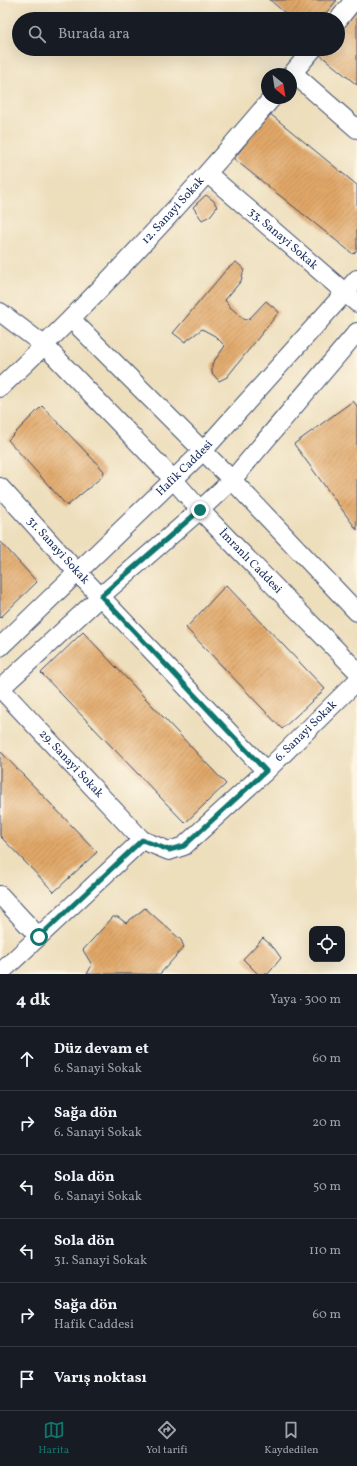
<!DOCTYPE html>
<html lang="tr">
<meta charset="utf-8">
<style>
body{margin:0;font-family:Vollkorn,serif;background:#242831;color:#f1f3f6}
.controls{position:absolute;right:12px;bottom:12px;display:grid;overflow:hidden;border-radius:8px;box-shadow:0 4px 16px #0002}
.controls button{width:36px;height:36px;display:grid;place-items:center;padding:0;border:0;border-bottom:1px solid #363941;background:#171b24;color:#f1f3f6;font:20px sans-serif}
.compass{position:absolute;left:261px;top:68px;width:36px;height:36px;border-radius:50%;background:#171b24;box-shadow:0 4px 16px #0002;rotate:150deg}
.stop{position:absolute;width:12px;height:12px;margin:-9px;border:3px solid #0f766e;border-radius:50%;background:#fff}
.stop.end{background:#0f766e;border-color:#fff;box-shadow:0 1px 4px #0008}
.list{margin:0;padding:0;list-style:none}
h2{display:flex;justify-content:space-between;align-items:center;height:52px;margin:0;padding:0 16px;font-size:17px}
h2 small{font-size:13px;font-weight:400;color:#9ea1a6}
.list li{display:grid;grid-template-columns:26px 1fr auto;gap:12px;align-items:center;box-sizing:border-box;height:64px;padding:0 16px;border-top:1px solid #363941}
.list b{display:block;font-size:15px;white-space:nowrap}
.list p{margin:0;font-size:13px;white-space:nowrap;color:#9ea1a6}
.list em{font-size:13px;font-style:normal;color:#9ea1a6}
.icon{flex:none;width:22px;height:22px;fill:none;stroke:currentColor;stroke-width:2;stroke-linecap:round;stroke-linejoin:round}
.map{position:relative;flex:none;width:357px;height:974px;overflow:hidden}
.search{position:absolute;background:#171b24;box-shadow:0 4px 16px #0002;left:12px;right:12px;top:12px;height:44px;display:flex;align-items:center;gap:10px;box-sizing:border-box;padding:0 14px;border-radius:22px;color:#9ea1a6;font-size:15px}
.sheet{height:436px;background:#171b24}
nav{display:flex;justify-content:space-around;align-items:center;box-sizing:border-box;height:56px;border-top:1px solid #363941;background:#171b24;font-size:11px;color:#9ea1a6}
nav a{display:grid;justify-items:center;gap:2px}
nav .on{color:#0f766e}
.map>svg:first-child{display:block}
.building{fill:url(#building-hatch)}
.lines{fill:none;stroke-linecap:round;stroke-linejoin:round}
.street-casing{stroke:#3a496c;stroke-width:20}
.street{stroke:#fff;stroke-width:18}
.route{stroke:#0f766e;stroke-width:5}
.labels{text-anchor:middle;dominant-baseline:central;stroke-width:3;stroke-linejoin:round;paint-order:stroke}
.street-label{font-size:12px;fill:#1b2f5e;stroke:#fcf5e5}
</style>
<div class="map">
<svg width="357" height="974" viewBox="0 0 357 974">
<defs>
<pattern id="building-hatch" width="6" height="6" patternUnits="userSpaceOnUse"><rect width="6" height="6" fill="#e1a768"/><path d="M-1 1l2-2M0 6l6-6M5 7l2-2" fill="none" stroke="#b68859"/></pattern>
</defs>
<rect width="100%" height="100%" fill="#fcf5e5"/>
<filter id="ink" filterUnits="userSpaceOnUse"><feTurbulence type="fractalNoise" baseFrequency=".025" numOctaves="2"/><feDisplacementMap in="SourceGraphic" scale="8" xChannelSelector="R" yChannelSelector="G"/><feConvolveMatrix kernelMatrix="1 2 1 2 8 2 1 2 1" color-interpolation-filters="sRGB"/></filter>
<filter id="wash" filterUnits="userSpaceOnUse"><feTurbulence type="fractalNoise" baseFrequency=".012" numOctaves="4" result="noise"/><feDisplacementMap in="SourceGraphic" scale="16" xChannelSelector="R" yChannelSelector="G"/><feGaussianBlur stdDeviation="0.9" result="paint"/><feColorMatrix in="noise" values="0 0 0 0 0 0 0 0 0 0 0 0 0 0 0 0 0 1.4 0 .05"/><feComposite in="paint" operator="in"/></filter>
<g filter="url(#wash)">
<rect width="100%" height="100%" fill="#eddebc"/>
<g id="blocks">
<!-- building -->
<path class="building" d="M270,0h67l-16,19h-29z
M354,8l3,3v74l-38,-31 4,-5h15v-19z
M269,113l88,72v65l-4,4 -119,-95z
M206,195l8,6 3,6 -7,9 -8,4 -9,-13z
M236,262l8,7 -3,12 -16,19 5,7 15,13 5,-2 16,-17 13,11 -52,65 -8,4 -7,-8v-9l13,-18 -10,-10 -13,-7 -17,13 -12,-9 53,-63z
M353,401l4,5v124l-63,-86z
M42,406l62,65 -1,5 -36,30 -59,-66z
M0,541l37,41 -37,36z
M226,585l99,104 -43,40 -96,-101z
M83,632l143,152 -41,39 -144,-150z
M0,751l97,101 -43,40 -54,-56z
M145,908l36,32 3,7 -24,27h-73l5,-9 -9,-15 30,-33h5l8,6z
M263,938l11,10 7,10 -13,16h-10l-15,-15z"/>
</g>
</g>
<g filter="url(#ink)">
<use href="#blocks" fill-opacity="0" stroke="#3a496c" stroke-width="1"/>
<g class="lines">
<!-- street casing -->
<g class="street-casing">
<g id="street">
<path d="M338,20l16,-20"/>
<path d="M293,73l64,56"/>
<path d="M291,75l22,-26"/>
<path id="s1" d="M208,174l149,129"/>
<path id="s2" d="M0,312l45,34 128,133 27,31 157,161"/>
<path d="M71,319l161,161 125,132"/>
<path id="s3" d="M0,388c96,-91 187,-189 272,-290"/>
<path id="s4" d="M0,487l78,86 188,198"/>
<path id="s5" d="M0,647l203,-196 154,-172"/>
<path id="s6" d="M0,688l142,152"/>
<path d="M0,689l101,-93 99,-86 32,-30 125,-148"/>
<path d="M0,895l39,42"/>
<path id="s7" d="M0,973l142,-133 27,11 15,-5 82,-75 91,-90"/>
</g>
</g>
<!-- street -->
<use href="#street" class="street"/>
</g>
</g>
<g class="lines" filter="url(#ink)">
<!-- route -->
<path class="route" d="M39,937l103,-97 27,10 15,-4 82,-75 -165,-175 99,-86"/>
</g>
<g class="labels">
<!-- street labels -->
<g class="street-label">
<text stroke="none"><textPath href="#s3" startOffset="248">12. Sanayi Sokak</textPath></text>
<text stroke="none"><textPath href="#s1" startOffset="99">33. Sanayi Sokak</textPath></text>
<text stroke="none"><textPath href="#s5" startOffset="257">Hafik Caddesi</textPath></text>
<text stroke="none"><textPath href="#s4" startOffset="86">31. Sanayi Sokak</textPath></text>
<text stroke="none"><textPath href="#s2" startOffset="354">İmranlı Caddesi</textPath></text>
<text stroke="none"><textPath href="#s7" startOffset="407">6. Sanayi Sokak</textPath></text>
<text stroke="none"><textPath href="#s6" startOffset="104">29. Sanayi Sokak</textPath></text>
</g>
</g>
</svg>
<div class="controls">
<button><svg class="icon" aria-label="locate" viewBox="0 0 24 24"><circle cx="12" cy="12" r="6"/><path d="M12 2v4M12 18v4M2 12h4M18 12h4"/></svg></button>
</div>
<svg class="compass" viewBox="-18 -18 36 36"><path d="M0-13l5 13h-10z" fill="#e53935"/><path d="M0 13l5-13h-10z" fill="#9ea1a6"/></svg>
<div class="stop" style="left:39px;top:937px"></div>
<div class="stop end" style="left:200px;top:510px"></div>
<div class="search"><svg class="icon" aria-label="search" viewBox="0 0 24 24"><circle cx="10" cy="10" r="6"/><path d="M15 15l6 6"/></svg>Burada ara</div>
</div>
<section class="sheet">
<h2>4 dk<small>Yaya · 300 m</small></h2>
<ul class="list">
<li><svg class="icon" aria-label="ahead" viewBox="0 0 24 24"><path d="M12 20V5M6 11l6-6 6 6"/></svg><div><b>Düz devam et</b><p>6. Sanayi Sokak</p></div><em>60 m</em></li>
<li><svg class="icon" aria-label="right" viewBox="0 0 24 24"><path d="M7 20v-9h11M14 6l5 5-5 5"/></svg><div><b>Sağa dön</b><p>6. Sanayi Sokak</p></div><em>20 m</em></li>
<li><svg class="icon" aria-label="left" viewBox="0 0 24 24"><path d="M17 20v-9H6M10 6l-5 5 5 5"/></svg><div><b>Sola dön</b><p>6. Sanayi Sokak</p></div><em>50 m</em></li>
<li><svg class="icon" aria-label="left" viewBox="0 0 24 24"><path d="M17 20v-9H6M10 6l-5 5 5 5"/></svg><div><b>Sola dön</b><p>31. Sanayi Sokak</p></div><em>110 m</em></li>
<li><svg class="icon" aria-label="right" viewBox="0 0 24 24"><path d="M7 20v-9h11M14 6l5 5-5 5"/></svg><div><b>Sağa dön</b><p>Hafik Caddesi</p></div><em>60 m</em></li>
<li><svg class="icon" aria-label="arrive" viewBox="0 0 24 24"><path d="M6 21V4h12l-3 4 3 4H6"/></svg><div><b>Varış noktası</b></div></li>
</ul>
</section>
<nav>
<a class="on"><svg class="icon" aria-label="map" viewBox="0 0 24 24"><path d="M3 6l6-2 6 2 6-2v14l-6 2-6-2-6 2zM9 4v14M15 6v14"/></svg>Harita</a>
<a><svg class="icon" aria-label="directions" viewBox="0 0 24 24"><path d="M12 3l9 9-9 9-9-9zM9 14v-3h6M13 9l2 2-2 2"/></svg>Yol tarifi</a>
<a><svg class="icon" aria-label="saved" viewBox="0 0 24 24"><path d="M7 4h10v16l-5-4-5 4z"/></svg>Kaydedilen</a>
</nav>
